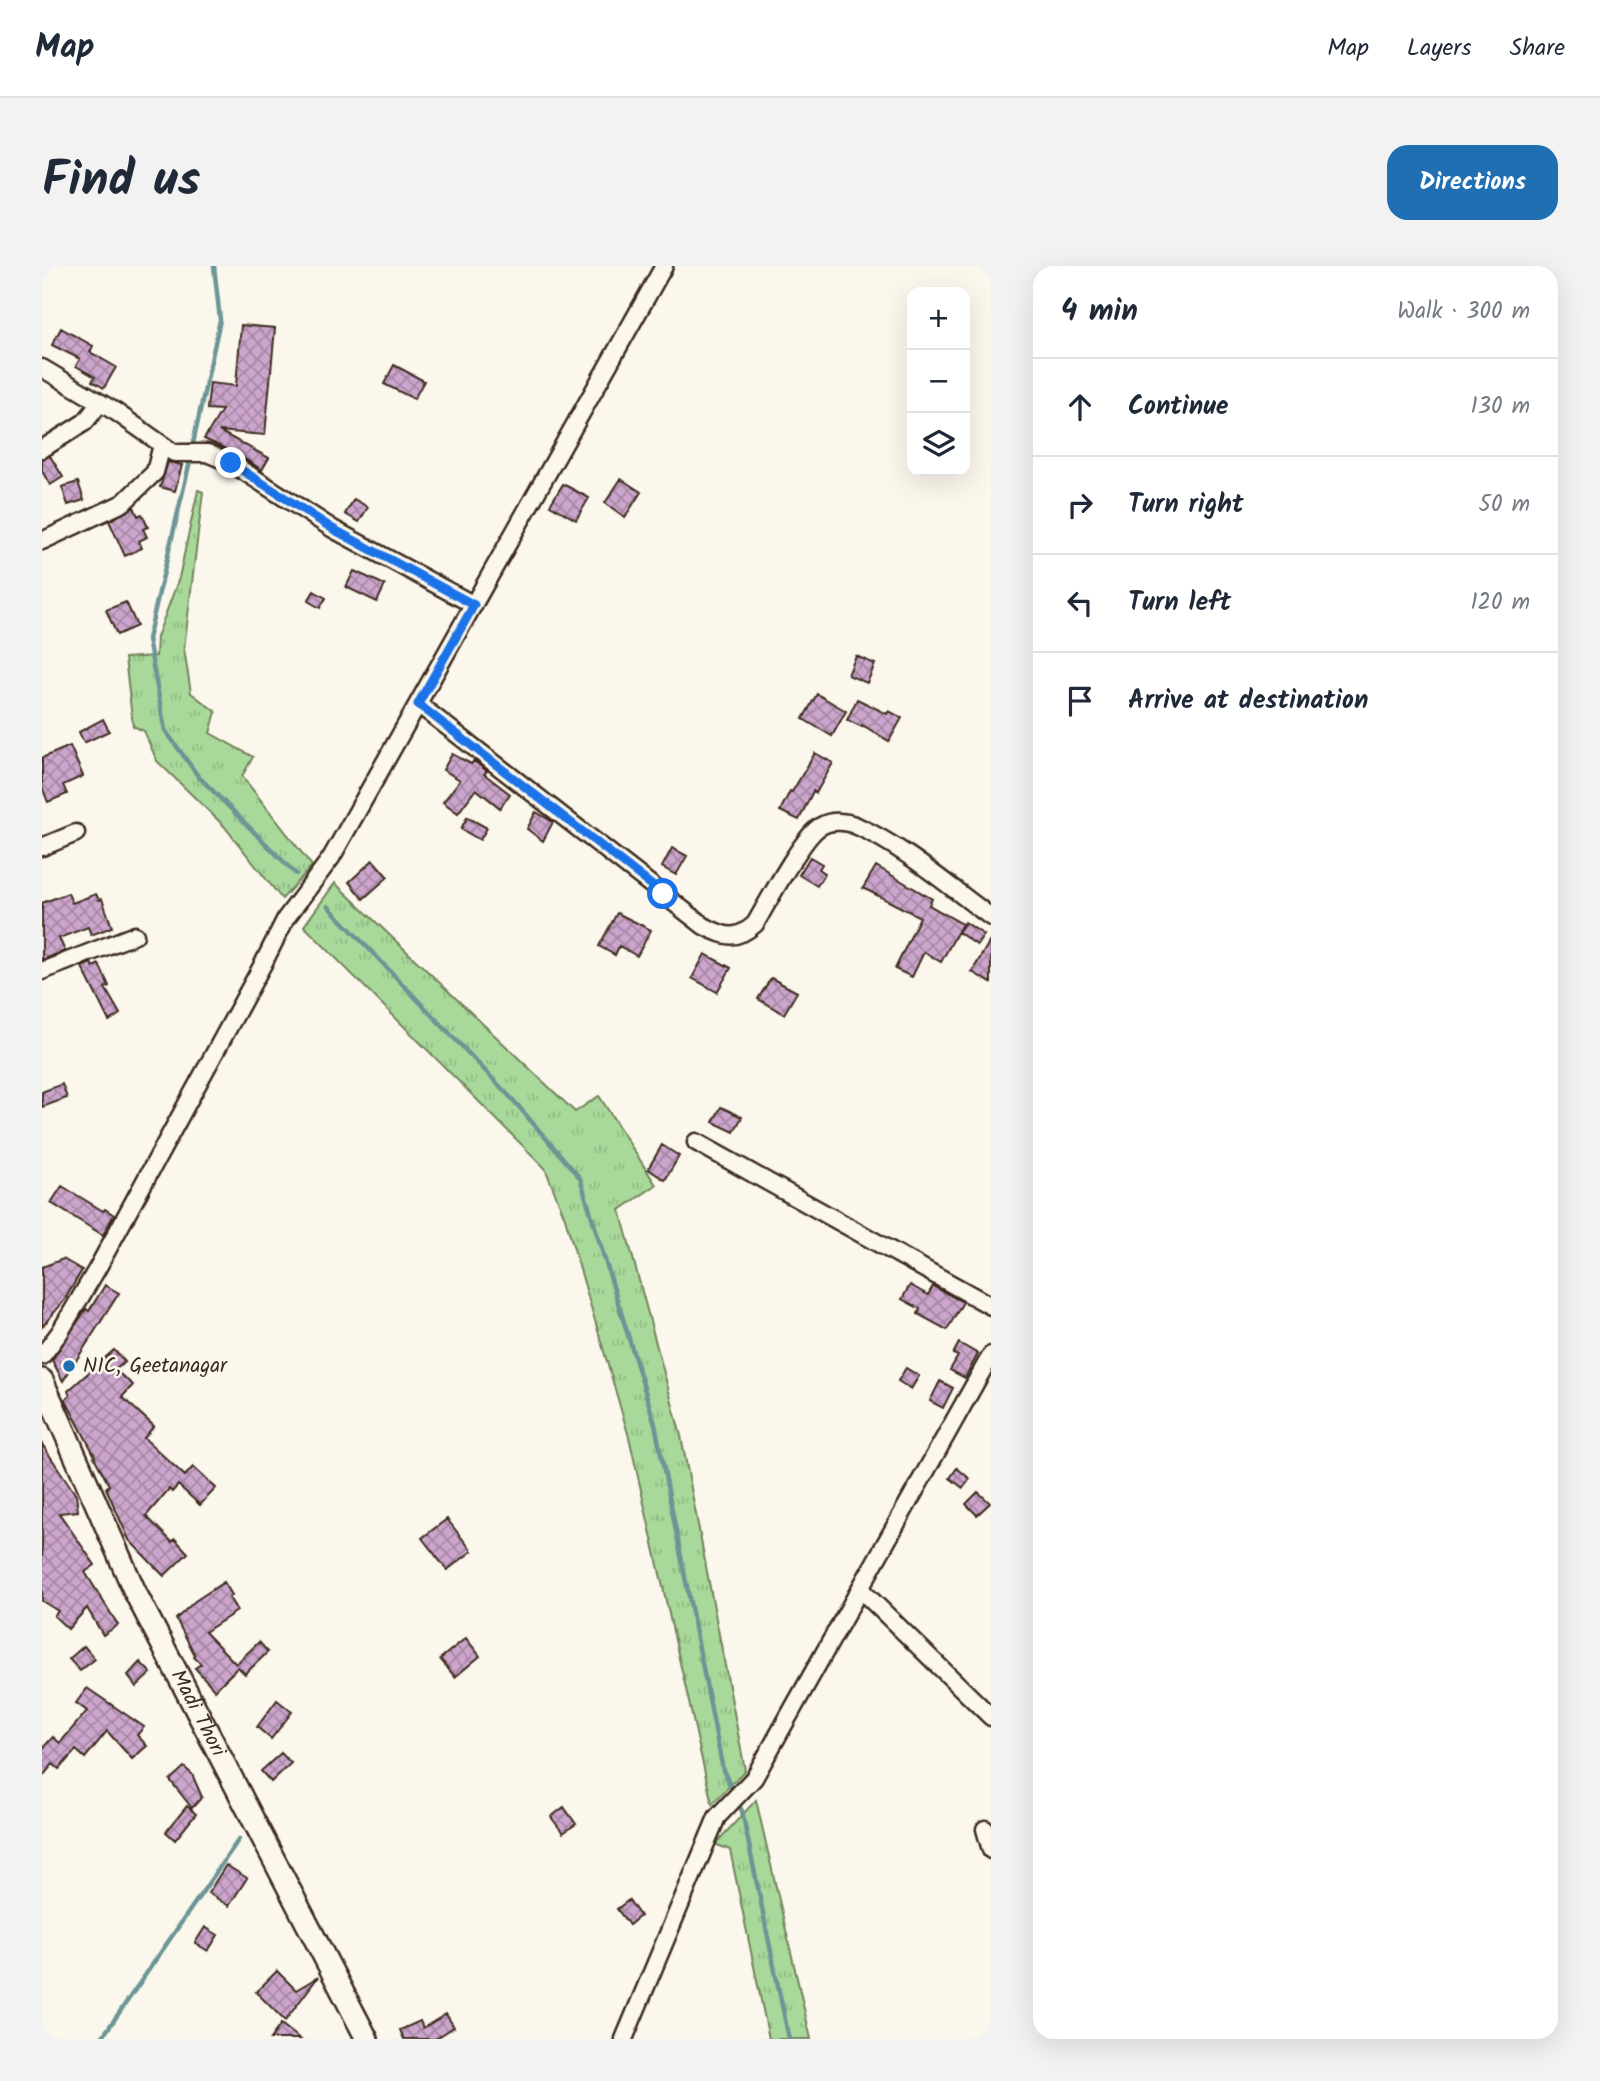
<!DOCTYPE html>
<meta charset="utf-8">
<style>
body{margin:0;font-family:Kalam,sans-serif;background:#f2f2f3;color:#1f2937}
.controls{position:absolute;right:21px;top:21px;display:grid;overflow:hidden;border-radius:14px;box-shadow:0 7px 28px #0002}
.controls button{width:63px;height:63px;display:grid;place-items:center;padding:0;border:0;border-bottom:2px solid #e0e1e3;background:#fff;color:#1f2937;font:35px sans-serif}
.stop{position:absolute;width:21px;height:21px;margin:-16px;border:5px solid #1a73e8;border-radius:50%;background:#fff}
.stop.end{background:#1a73e8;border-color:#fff;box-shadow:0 2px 7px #0008}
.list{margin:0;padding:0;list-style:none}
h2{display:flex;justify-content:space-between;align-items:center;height:91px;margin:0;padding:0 28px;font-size:30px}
h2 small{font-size:23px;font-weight:400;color:#747a83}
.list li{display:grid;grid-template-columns:46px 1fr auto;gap:21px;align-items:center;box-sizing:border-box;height:98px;padding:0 28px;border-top:2px solid #e0e1e3}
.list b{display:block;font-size:26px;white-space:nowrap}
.list em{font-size:23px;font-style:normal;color:#747a83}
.icon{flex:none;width:38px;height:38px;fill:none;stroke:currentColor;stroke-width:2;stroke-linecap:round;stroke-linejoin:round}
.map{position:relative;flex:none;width:949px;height:1773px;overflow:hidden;border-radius:21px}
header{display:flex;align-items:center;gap:42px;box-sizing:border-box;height:98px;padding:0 35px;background:#fff;border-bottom:2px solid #e0e1e3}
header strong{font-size:33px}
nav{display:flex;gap:38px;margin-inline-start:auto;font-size:24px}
.intro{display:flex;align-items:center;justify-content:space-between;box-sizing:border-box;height:168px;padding:0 42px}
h1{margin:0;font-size:49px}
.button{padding:18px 32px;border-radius:21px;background:#1f6fb2;color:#fff;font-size:24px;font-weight:700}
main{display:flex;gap:42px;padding:0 42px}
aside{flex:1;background:#fff;border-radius:21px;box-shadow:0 7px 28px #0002}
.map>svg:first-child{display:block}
.grass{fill:url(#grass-tufts);stroke:#72825c;stroke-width:2}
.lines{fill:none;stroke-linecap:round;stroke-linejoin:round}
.stream{stroke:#6c9595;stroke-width:4.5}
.building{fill:url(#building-cross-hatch);stroke:#3b2a1e;stroke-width:2}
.minor-casing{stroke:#3b2a1e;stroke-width:21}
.major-casing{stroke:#3b2a1e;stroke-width:26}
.minor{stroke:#fbf7ec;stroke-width:16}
.major{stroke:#fbf7ec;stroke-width:21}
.route{stroke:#1a73e8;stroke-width:9}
.poi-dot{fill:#1f6fb2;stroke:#fbf7ec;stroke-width:2.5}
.labels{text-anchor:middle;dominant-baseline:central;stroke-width:5;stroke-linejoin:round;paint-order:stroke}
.poi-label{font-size:21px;fill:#3b2a1e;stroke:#fbf7ec;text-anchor:start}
.street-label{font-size:21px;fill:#3b2a1e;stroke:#fbf7ec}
</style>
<header>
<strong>Map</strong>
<nav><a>Map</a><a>Layers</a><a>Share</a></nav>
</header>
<div class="intro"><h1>Find us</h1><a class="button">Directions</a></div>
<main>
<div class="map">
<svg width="949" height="1773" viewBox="0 0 949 1773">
<defs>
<pattern id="grass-tufts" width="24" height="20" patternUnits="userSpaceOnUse" patternTransform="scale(1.75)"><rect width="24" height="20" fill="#a8d99a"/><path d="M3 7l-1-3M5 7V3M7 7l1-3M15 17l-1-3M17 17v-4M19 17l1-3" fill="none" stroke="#92ba84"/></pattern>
<pattern id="building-cross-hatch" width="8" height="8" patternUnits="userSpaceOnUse" patternTransform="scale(1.75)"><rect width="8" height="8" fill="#cca5cc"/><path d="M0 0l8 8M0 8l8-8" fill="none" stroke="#a787a5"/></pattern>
</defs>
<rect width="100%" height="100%" fill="#fbf7ec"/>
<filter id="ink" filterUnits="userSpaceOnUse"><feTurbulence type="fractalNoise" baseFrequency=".0143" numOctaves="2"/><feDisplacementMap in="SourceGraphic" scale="14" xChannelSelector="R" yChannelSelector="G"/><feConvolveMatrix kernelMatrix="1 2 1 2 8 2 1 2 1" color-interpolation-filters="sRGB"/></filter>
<g filter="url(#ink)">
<!-- grass -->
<path class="grass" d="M156,224l5,2 -19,157 7,44 25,19 -6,21 43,24 -11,19 70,90 -30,33 -58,-73 -67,-65 -13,-30 -11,-5 -8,-68 31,-2 1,-19 22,-59z
M293,617l240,229 24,-16 57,89 -36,25 61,226 64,334 -33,34 -83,-367 -64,-219 -20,-50 -241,-242z
M714,1534l55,239h-42l-39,-189 -15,-6z"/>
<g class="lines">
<!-- stream -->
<path class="stream" d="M150,182l28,-128 -6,-54
M149,191l-43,182 17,91 33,46 98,98
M286,640l185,194 67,78 75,246 68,346 11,23
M695,1535l5,10 47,228
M59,1773l138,-200"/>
</g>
<!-- building -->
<path class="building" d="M199,59l34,3 -10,107 -46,-4 50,27 -7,12 -25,-16 -33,-15 18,-29 -15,-1 3,-26 26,3z
M19,62l32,18 -3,6 26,15 -12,21 -12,-7 3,-4 -19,-11 4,-7 -28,-14z
M352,99l30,16 -10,18 -30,-15z
M8,190l13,21 -13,8 -8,-14v-12z
M126,196l14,3 -7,26 -15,-4z
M579,213l20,13 -16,25 -20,-14z
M36,216l6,18 -16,5 -6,-18z
M521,218l26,14 -13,22 -26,-15z
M312,233l14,8 -9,15 -14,-8z
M92,241l4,9 4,-2 6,13 -5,2 4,8 -8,4 3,7 -17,8 -16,-35z
M312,305l31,14 -8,17 -31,-15z
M272,325l12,7 -6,10 -12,-7z
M84,336l11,24 -20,9 -11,-25z
M814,390l19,8 -8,19 -19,-8z
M775,428l29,17 -14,25 -29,-17z
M815,433l30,15 2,-3 13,7 -13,23 -27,-16v2l-15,-7z
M61,453l6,12 -25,12 -5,-11z
M28,480l13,30 -20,9 4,9 -19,8 -6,-15v-29z
M773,487l18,10 -17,30 -3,-2 -14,29 -19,-9 10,-20 2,1z
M410,488l19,10 3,-3 13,10 -3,3 26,20 -10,14 -24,-19 -18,24 -15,-11 17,-22 -17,-10z
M494,546l17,10 -10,19 -16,-12z
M425,551l20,11 -7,12 -19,-11z
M630,582l15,8 -11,19 -14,-8z
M768,591l12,7 -3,5 6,4 -8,13 -18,-11z
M331,594l15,17 -25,22 -14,-17z
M834,600l56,33 -3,6 33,19 -21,38 -17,-10 -12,25 -17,-8 25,-52 -57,-29z
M26,627l4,10 24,-9 3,6 3,-1 10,28 -21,8 -3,-8 -29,11 6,13 -23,9v-57z
M575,647l34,17 -14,26 -18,-10 -4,9 -16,-9z
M923,656l19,13 -7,10 -19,-13z
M949,673v44l-19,-11z
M663,688l26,14 -14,24 -25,-14z
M49,697l2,4 6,-3 10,22 -4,2 15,26 -11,7 -27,-54z
M729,712l26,14 -13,22 -26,-15z
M20,818l5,14 -25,9v-15z
M679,841l21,10 -8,15 -21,-10z
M620,879l17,11 -14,24 -17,-11z
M20,920l41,25 2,-2 9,6 -11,20 -52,-32z
M21,993l19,11 -18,31 -22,26v-60z
M63,1019l14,8 -56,88 -11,-21 34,-51 3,2z
M868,1019l18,10 5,-9 30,16 -16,28 -29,-16 2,-5 -18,-10z
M917,1077l19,11 -13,24 -15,-8 8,-14 -5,-2z
M72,1084l11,12 -10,8 18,15 -11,12 32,29 -10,12 41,38 8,-9 23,21 -16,17 -22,-20 -6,7 -3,-3 -23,27 26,26 3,-3 13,14 -24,23 -35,-36 -23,-52 3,-3 -15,-28 1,-1 -30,-57 5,-3 -2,-5z
M864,1102l13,8 -8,13 -13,-8z
M898,1115l13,7 -10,20 -13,-7z
M0,1178l34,51 2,16 -19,2 36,52 -10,7 33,53 -15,10 -16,-27 -19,21 -14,-13 4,-5 -16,-10z
M915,1202l13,11 -7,9 -13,-10z
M936,1226l12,11 -13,12 -11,-11z
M405,1253l25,32 -25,19 -25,-32z
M182,1316l8,13 -3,2 8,14 -32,21 31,32 23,-22 9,10 -23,22 -7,-7 -23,23 -20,-22 6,-4 -7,-7 1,-2 -19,-36 19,-18z
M424,1372l14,18 -25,21 -15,-18z
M42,1380l11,13 -15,12 -11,-12z
M98,1396l11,11 -15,14 -8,-12z
M45,1422l57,39 -7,8 10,11 -15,13 -25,-28 -22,27 -9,-8 -17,19 -6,-5 -11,13v-28l11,-12 7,6 27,-32 -11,-8z
M235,1434l15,12 -21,27 -14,-12z
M239,1487l10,10 -20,19 -10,-11z
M142,1501l8,7 10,23 -10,11 -22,-28z
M145,1540l9,8 -21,26 -9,-8z
M522,1541l12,17 -13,9 -12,-16z
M184,1599l21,13 -18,28 -21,-13z
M587,1634l11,16 -11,9 -12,-16z
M163,1661l13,8 -10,16 -13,-8z
M235,1705l19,19 22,-13 -33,44 -29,-29z
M404,1748l8,13 -19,12h-31l-4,-9 20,-9 3,7z
M239,1758l19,15h-30z"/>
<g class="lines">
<!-- minor casing -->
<g class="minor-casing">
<path id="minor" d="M0,102l74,44 58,41h33l24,10 102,66 141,76
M0,183l43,-27 15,-19
M0,275l81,-38 32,-31 7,-27
M376,438l286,222c21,11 32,15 51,-2 12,-20 48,-89 66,-98 10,-6 26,-5 36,0 49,22 91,60 134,91
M0,581l34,-14
M0,705l93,-36
M654,876l295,164
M0,1090l18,-24 37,-63 166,-305 23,-46 45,-60 333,-592
M818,1323l131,128
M943,1563l6,21
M582,1773l93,-222 37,-39 237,-423"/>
</g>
<!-- major casing -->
<g class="major-casing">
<g id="major">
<path id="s1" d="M0,1114l93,212 232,447"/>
</g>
</g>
<!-- minor -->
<use href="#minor" class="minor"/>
<!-- major -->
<use href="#major" class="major"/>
</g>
</g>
<g class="lines" filter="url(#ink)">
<!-- route -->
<path class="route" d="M189,197l102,66 141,76 -56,99 245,190"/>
</g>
<!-- markers -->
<circle class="poi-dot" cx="27" cy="1100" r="7"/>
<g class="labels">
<!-- poi labels -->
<g class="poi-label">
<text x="41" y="1100">NIC, Geetanagar</text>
</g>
<!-- street labels -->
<g class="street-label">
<text stroke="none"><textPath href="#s1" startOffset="368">Madi Thori</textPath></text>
</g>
</g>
</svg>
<div class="controls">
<button>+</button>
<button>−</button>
<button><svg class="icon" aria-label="layers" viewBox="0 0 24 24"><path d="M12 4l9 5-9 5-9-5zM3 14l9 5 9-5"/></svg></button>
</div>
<div class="stop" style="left:621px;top:628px"></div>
<div class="stop end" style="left:189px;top:197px"></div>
</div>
<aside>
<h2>4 min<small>Walk · 300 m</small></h2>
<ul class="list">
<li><svg class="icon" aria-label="ahead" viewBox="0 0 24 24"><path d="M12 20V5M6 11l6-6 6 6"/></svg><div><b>Continue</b></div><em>130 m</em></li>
<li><svg class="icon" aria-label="right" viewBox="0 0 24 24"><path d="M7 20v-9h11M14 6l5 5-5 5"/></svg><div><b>Turn right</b></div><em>50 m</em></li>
<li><svg class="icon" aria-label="left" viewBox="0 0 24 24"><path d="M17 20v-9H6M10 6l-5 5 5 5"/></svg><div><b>Turn left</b></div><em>120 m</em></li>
<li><svg class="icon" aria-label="arrive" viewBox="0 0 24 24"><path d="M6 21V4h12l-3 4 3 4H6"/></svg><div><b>Arrive at destination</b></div></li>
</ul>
</aside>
</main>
